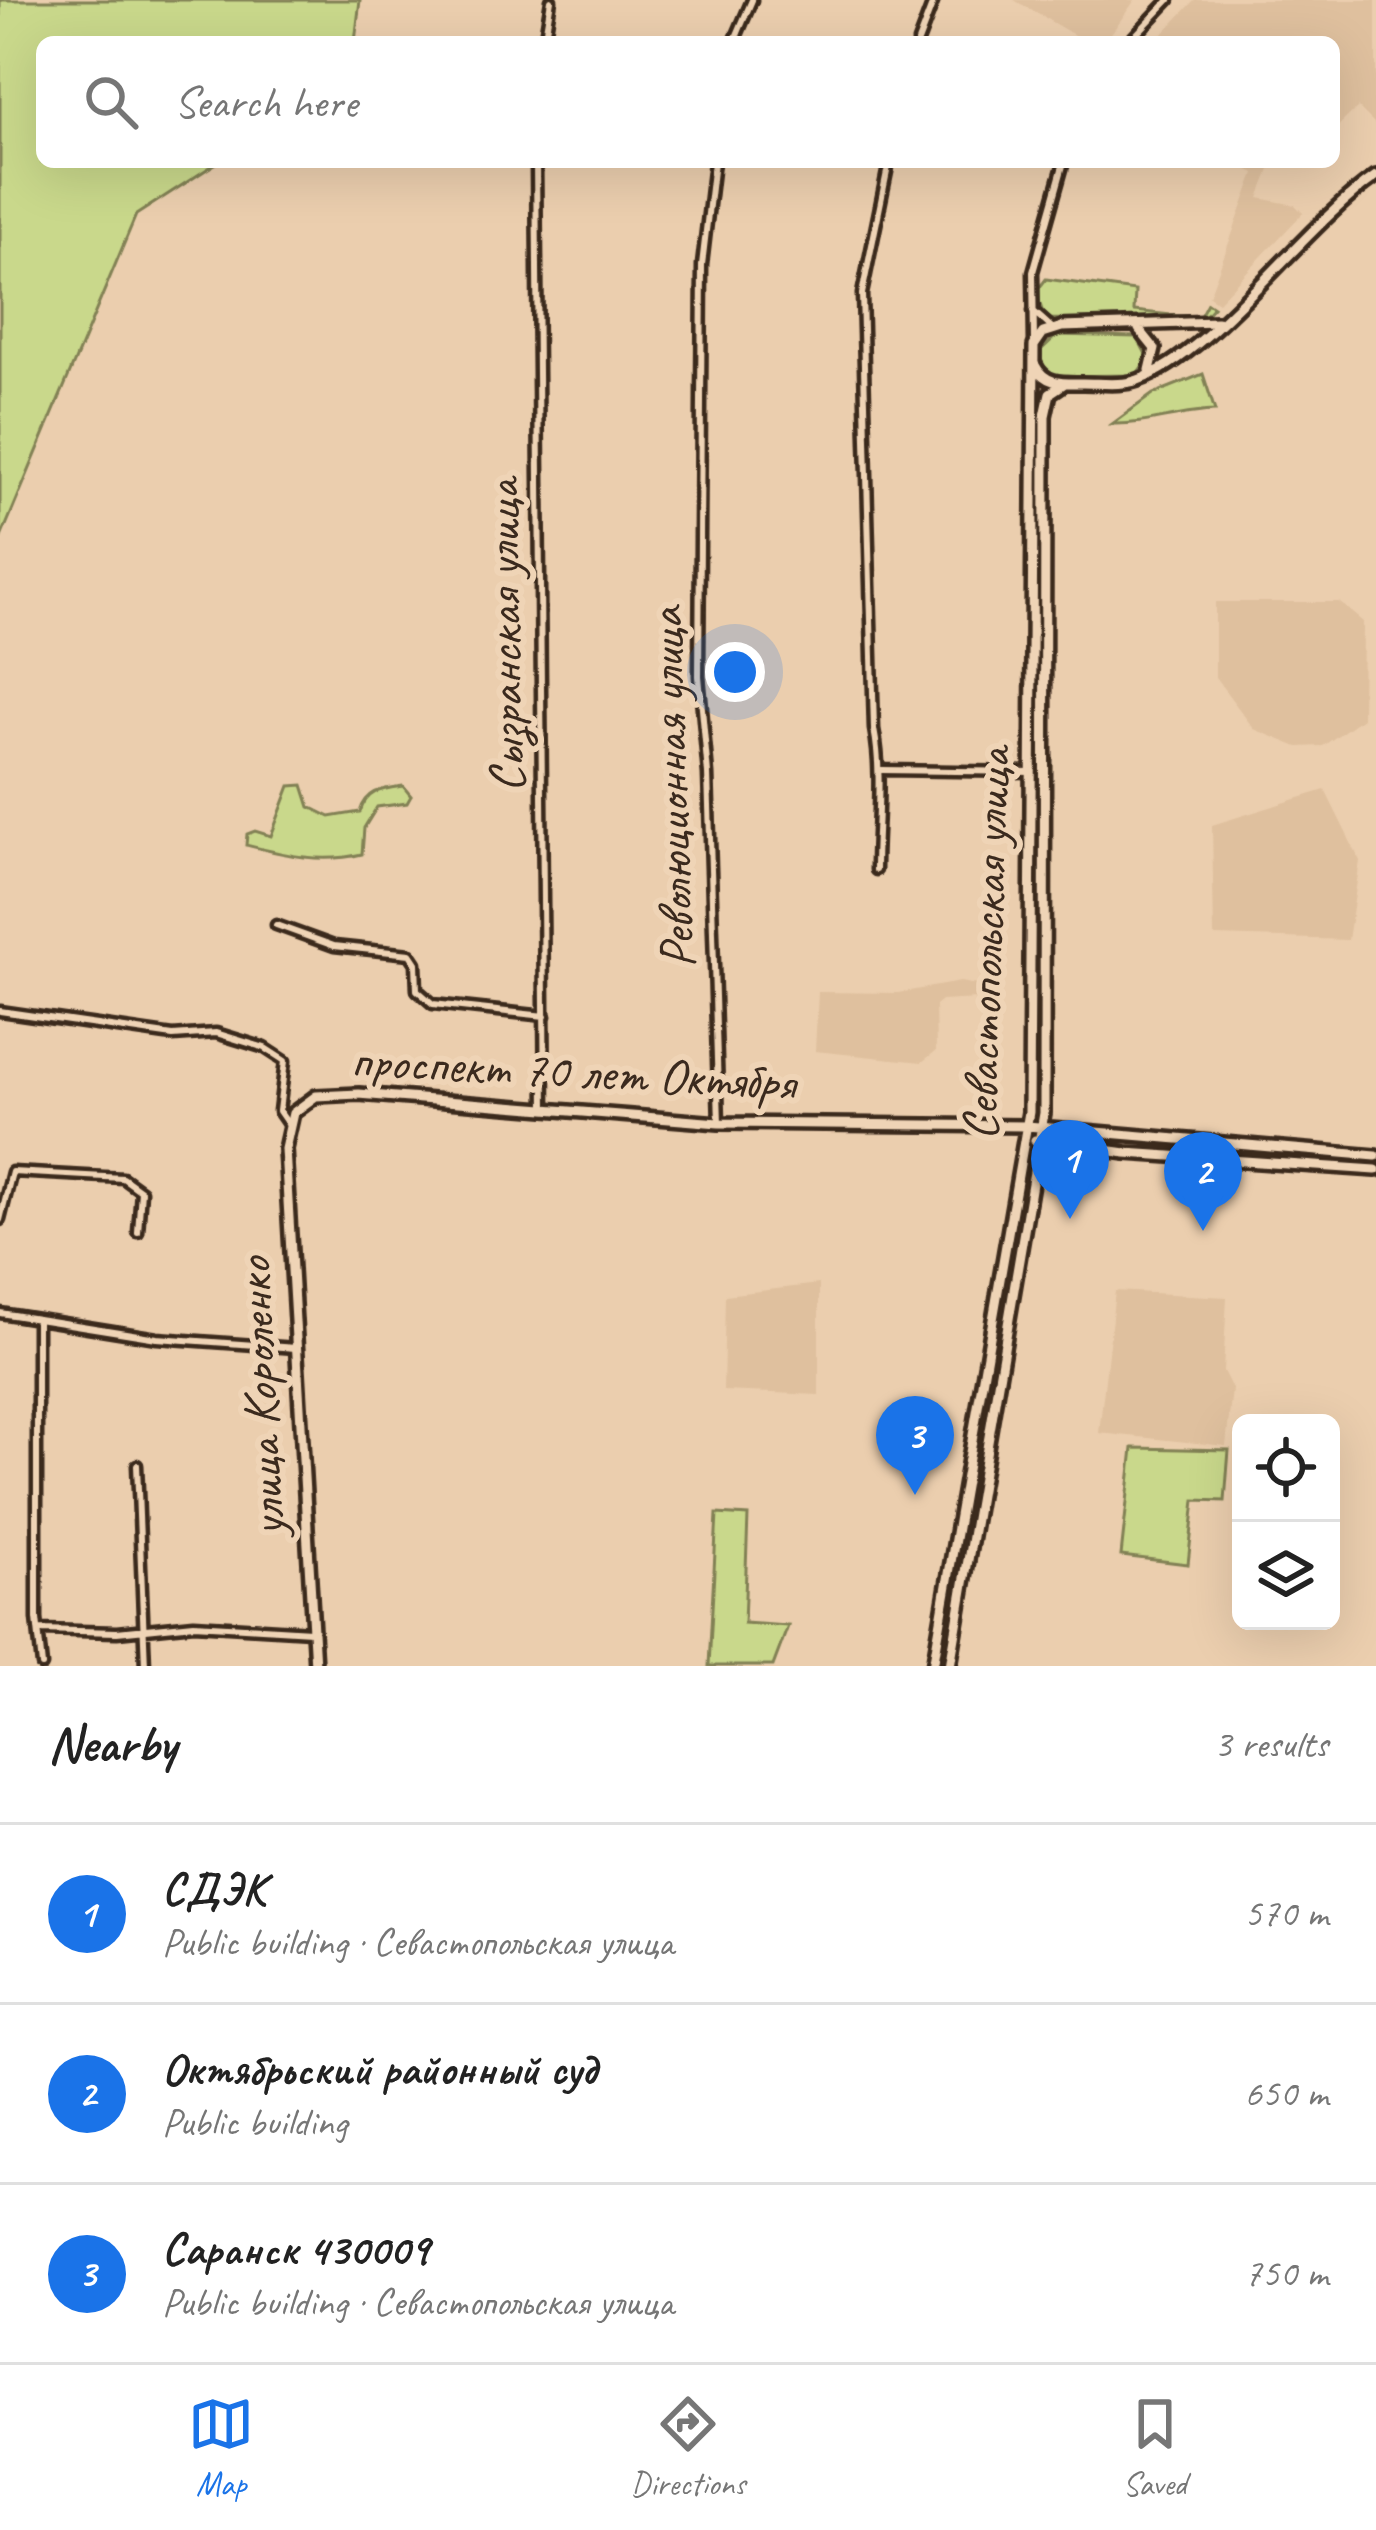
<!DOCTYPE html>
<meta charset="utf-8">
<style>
body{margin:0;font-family:Caveat,sans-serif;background:#f6f6f6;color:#222}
.controls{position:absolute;right:36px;bottom:36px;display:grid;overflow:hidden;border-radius:18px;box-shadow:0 12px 48px #0002}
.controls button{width:108px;height:108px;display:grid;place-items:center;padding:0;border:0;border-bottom:3px solid #e0e0e0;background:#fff;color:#222;font:60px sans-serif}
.you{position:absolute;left:735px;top:672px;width:42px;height:42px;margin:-30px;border:9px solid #fff;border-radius:50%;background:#1a73e8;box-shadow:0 0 0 18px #1a73e833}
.badge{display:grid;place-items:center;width:78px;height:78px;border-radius:50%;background:#1a73e8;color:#fff;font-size:39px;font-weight:700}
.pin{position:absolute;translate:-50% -99px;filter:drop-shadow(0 3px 6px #0008)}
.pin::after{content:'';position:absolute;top:63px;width:42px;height:36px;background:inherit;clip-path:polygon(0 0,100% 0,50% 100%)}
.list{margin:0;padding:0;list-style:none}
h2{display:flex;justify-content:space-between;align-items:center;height:156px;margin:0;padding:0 48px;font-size:51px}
h2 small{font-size:39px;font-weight:400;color:#767676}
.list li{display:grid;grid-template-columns:78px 1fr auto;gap:36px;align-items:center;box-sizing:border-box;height:180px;padding:0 48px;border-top:3px solid #e0e0e0}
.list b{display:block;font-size:45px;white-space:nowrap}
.list p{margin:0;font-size:39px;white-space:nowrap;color:#767676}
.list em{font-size:39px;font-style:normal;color:#767676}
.icon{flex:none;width:66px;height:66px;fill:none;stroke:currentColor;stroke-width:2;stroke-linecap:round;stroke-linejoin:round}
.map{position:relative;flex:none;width:1376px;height:1666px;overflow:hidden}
.search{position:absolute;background:#fff;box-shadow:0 12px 48px #0002;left:36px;right:36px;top:36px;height:132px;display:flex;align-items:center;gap:30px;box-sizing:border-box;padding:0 42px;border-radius:18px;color:#767676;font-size:45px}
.sheet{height:696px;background:#fff}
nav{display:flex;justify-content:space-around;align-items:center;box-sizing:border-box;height:168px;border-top:3px solid #e0e0e0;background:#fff;font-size:33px;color:#767676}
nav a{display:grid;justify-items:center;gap:6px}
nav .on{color:#1a73e8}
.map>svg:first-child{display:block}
.built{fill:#dfc09e}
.green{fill:#c9d88b;stroke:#828154;stroke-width:3}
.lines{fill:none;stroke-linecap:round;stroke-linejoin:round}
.street-casing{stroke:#3b2a1e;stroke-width:15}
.secondary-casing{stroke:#3b2a1e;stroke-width:18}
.street{stroke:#efd4b6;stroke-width:6}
.secondary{stroke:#efd4b6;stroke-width:9}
.labels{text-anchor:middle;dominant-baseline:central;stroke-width:12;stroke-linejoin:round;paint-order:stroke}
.street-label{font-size:51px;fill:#3b2a1e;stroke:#efd4b6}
</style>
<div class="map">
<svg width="1376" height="1666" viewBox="0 0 1376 1666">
<rect width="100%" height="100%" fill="#ebceae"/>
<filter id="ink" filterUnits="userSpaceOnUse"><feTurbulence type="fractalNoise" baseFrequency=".00833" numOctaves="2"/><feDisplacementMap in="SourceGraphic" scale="24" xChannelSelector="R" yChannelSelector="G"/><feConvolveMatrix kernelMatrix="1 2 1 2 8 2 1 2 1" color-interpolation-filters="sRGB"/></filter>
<g filter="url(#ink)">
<!-- built -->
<path class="built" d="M1014,0h121l-30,42h-19z
M1195,0h181v125l-18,-18 -24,23v-88h-179z
M1232,162h41l-14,36 36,7 8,8 -85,89 -9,-6 46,-123z
M1215,602h124l24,20 -1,96 -39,28 -25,1 -44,-18 -39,-52z
M1325,790l35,71 -12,79 -134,-4 -2,-111z
M960,982l17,3v14l-36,2 -6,5 1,45 -14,11 -107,-11 3,-59 80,1z
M819,1284v111l-96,-4 2,-96z
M1115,1291l112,6 -4,74 9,18 -6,57 -127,-13z"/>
<!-- green -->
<path class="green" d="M0,0h360l-5,42h-313v120h176l-82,53 -136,325z
M1046,279l89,12 -1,20 65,7 8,-15 6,4 -12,13 -156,-1 -9,-27z
M1057,335l80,2 11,21 -12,17 -87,1 -11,-23z
M1203,374l12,37c-37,1 -67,14 -103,13l41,-30z
M303,785l7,22 20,10 30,-5c7,-22 22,-23 43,-26l8,10 -4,7 -30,4 -13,21 -2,26c-41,10 -76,1 -116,-9l1,-11 8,-3 16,5 19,-50z
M1133,1448l96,2 -4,51 -30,-1 -7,64 -67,-8z
M717,1514l31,2 -4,107 44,3 -15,40h-64z"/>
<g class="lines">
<!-- street casing -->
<g class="street-casing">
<path id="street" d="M544,42l7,-42
M734,42l18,-42
M918,42l16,-42
M1129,42l40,-42
M536,162l9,948
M714,162l-12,103 -3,411 9,98 11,349
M1033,311l19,17
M1034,342l-1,-70 31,-110
M882,770l149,2
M876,870c0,-48 7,-95 -2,-141l-12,-435 27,-132
M276,925l58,21 76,8 6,9 1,27 16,14 112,12
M0,1011l173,25 43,-3 49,15 20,13 -6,50 9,13
M0,1220l12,-48 111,6 18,13 -3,41
M0,1313l157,25 139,10
M37,1319v300l5,47
M137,1465l8,201
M40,1630l77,2 77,-8 117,7"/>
</g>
<!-- secondary casing -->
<g class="secondary-casing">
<path id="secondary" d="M1139,329l16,20 -5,21
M1035,365c10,20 28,18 48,18 18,0 38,3 55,-3 74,-25 166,-155 238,-204
M1035,1140l91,13 250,17
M315,1666l-30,-517 8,-36 23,-17 43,-2 360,29 308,3 349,30
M933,1666l96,-554 5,-766 9,-13 19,-6 155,-5
M950,1666l94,-553 1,-697 5,-23 15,-10"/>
</g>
<!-- street -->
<use href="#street" class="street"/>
<!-- secondary -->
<use href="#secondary" class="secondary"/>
</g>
</g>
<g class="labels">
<!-- street labels -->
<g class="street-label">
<text transform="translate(504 636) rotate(-91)">Сызранская улица</text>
<text transform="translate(671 788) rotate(-92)">Революционная улица</text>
<text transform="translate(986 944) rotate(-88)">Севастопольская улица</text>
<text transform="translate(573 1071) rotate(3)">проспект 70 лет Октября</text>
<text transform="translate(260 1397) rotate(-93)">улица Короленко</text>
</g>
</g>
</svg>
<div class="controls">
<button><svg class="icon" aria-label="locate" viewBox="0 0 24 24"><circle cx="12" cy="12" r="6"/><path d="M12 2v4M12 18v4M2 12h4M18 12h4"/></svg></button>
<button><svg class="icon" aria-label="layers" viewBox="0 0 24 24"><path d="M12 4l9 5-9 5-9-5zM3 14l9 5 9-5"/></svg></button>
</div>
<div class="you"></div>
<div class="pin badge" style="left:1070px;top:1219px">1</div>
<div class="pin badge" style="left:1203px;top:1231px">2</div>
<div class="pin badge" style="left:915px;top:1495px">3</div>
<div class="search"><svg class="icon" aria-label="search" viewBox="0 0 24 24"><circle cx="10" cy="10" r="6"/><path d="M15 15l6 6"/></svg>Search here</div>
</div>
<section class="sheet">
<h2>Nearby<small>3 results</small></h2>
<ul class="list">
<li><span class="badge">1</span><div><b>СДЭК</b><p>Public building · Севастопольская улица</p></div><em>570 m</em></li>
<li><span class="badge">2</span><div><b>Октябрьский районный суд</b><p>Public building</p></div><em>650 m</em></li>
<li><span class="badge">3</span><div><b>Саранск 430009</b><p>Public building · Севастопольская улица</p></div><em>750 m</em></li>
</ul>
</section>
<nav>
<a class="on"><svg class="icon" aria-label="map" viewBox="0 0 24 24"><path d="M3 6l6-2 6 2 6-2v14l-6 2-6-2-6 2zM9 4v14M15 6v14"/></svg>Map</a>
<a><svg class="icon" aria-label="directions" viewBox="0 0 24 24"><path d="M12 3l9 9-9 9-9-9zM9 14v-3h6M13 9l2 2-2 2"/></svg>Directions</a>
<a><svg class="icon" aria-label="saved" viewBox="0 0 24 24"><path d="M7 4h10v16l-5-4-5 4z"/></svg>Saved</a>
</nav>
